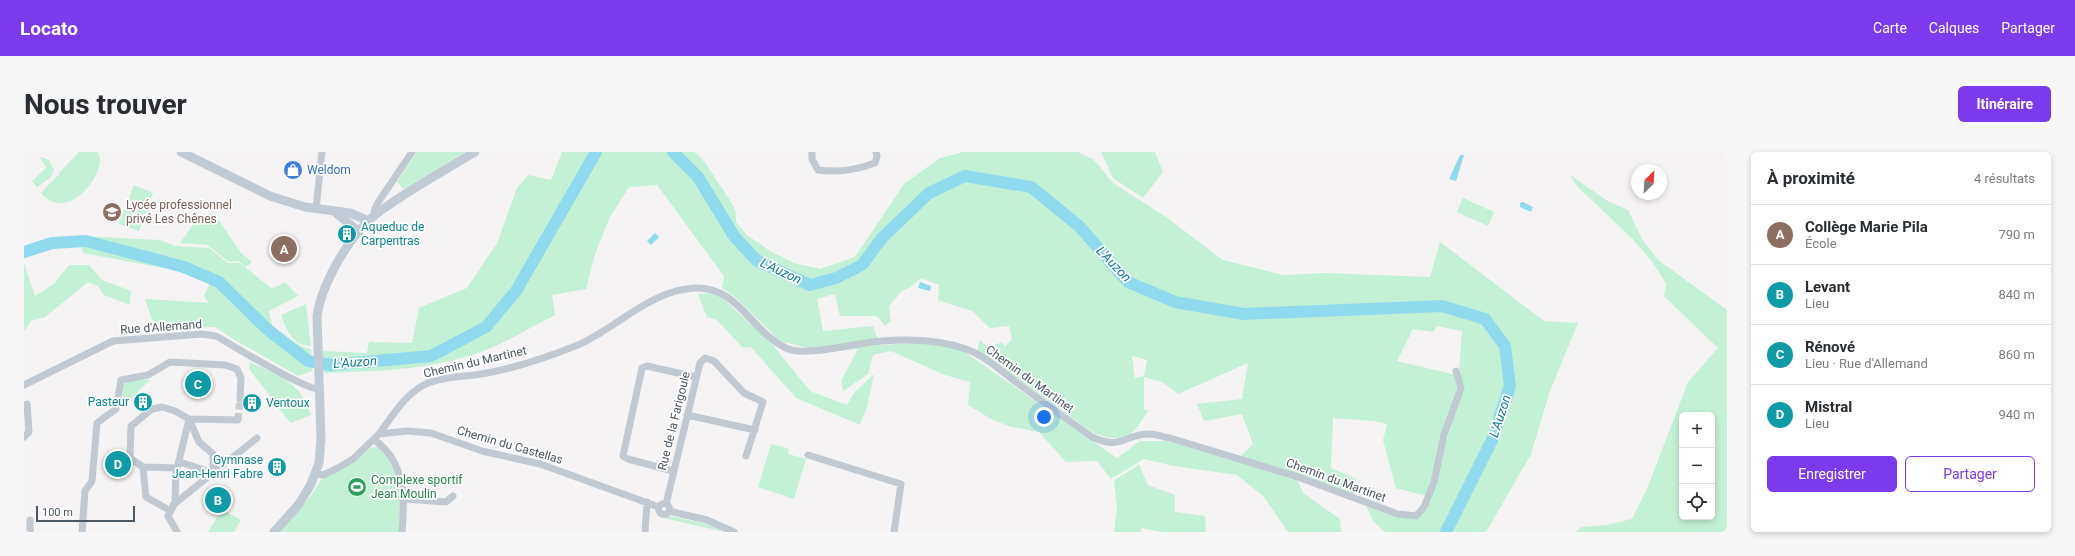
<!DOCTYPE html>
<html lang="fr">
<meta charset="utf-8">
<style>
body{margin:0;font-family:Roboto,sans-serif;background:#f7f7f7;color:#2b2b33}
.controls{position:absolute;right:12px;bottom:12px;display:grid;overflow:hidden;border-radius:6px;box-shadow:0 2px 6px #0003}
.controls button{width:36px;height:36px;display:grid;place-items:center;padding:0;border:0;border-bottom:1px solid #e1e1e2;background:#fff;color:#2b2b33;font:20px sans-serif}
.compass{position:absolute;left:1607px;top:12px;width:36px;height:36px;border-radius:50%;background:#fff;box-shadow:0 2px 6px #0003;rotate:25deg}
.scale{position:absolute;left:12px;bottom:10px;width:99px;box-sizing:border-box;padding-left:4px;border:2px solid #4a5661;border-top:0;font-size:11px;line-height:14px;white-space:nowrap;color:#4a5661;-webkit-text-stroke:3px #fff;paint-order:stroke}
.you{position:absolute;left:1020px;top:265px;width:14px;height:14px;margin:-10px;border:3px solid #fff;border-radius:50%;background:#1a73e8;box-shadow:0 0 0 6px #1a73e833}
.badge{display:grid;place-items:center;width:26px;height:26px;border-radius:50%;background:#7c3aed;color:#fff;font-size:13px;font-weight:700}
.pin{position:absolute;translate:-50% -50%;border:2px solid #fff;box-shadow:0 1px 4px #0006}
.list{margin:0;padding:0;list-style:none}
h2{display:flex;justify-content:space-between;align-items:center;height:52px;margin:0;padding:0 16px;font-size:17px}
h2 small{font-size:13px;font-weight:400;color:#7c7c81}
.list li{display:grid;grid-template-columns:26px 1fr auto;gap:12px;align-items:center;box-sizing:border-box;height:60px;padding:0 16px;border-top:1px solid #e1e1e2}
.list b{display:block;font-size:15px;white-space:nowrap}
.list p{margin:0;font-size:13px;white-space:nowrap;color:#7c7c81}
.list em{font-size:13px;font-style:normal;color:#7c7c81}
.actions{display:flex;gap:8px;padding:12px 16px}
.actions a{flex:1;padding:9px 0;border:1px solid #7c3aed;border-radius:6px;text-align:center;font-size:14px;color:#7c3aed}
.actions .main{background:#7c3aed;color:#fff}
.icon{flex:none;width:22px;height:22px;fill:none;stroke:currentColor;stroke-width:2;stroke-linecap:round;stroke-linejoin:round}
.map{position:relative;flex:none;width:1703px;height:380px;overflow:hidden;border-radius:6px}
header{display:flex;align-items:center;gap:24px;box-sizing:border-box;height:56px;padding:0 20px;background:#7c3aed;color:#fff}
header strong{font-size:19px}
nav{display:flex;gap:22px;margin-inline-start:auto;font-size:14px}
.intro{display:flex;align-items:center;justify-content:space-between;box-sizing:border-box;height:96px;padding:0 24px}
h1{margin:0;font-size:28px}
.button{padding:10px 18px;border-radius:6px;background:#7c3aed;color:#fff;font-size:14px;font-weight:700}
main{display:flex;gap:24px;padding:0 24px}
aside{flex:1;background:#fff;border-radius:6px;box-shadow:0 2px 6px #0003}
.map>svg:first-child{display:block}
.green{fill:#c3f1d5;fill-rule:evenodd}
.water{fill:#90daee}
.lines{fill:none;stroke-linecap:round;stroke-linejoin:round}
.river{stroke:#90daee;stroke-width:12}
.street-tunnel{stroke:#caccce;stroke-width:7;stroke-dasharray:7 3.5;stroke-linecap:butt}
.street{stroke:#c1cad2;stroke-width:7}
.secondary{stroke:#c1cbd6;stroke-width:9}
.labels{text-anchor:middle;dominant-baseline:central;stroke-width:3.5;stroke-linejoin:round;paint-order:stroke}
.shop-label{font-size:12px;fill:#366cbe;stroke:#fff;text-anchor:start}
.education-label{font-size:12px;fill:#785e54;stroke:#fff;text-anchor:start}
.culture-label{font-size:12px;fill:#0d838f;stroke:#fff;text-anchor:start}
.street-label{font-size:12px;fill:#4a5661;stroke:#fff}
.leisure-label{font-size:12px;fill:#27864d;stroke:#fff;text-anchor:start}
.water-label{font-size:13px;font-style:italic;fill:#0c7c9b;stroke:#fff}
</style>
<header>
<strong>Locato</strong>
<nav><a>Carte</a><a>Calques</a><a>Partager</a></nav>
</header>
<div class="intro"><h1>Nous trouver</h1><a class="button">Itinéraire</a></div>
<main>
<div class="map">
<svg width="1703" height="380" viewBox="0 0 1703 380">
<rect width="100%" height="100%" fill="#f5f3f3"/>
<!-- green -->
<path class="green" d="M55,0h18c14,13 -26,75 -56,41l17,-18 2,2 -1,-4z
M393,0h48l-61,37 -7,-7z
M538,0h133l9,9 27,41 5,10v10l11,13 23,16 24,12 26,6 35,-12 49,-73 36,-26 23,-6h115l16,8 19,23 53,34 57,43 60,15 43,-2 104,4 10,-35 104,79 34,2 -28,68 -19,63 -45,78h-101l-12,-11 -7,-16 51,14 8,-9 38,-122 -4,-17 3,-40 -25,-5 -4,6 -20,-3 -16,32 59,14 3,12 -33,109 -30,-8 -13,-48 4,-16 -13,-3 -41,-3 -2,50 25,11 -1,18 -60,-22 8,18 37,26 1,13h-53l-25,-36 -26,-21 -63,-9 -30,-7 -33,20 -14,-18 -31,1 -27,-30 -31,-6 -17,-7 -23,-14 2,-23 -25,-7 -54,-24 -18,4 -5,19 -25,17 -2,-10 17,-32 -33,3 -45,-11 -46,-45 -12,-8 2,-12 -67,-91 -28,2 -19,30 -15,37 -9,35 -34,6 3,20c-20,10 -41,23 -62,32 -53,23 -112,24 -169,26l-2,-22 45,2 2,-11 43,1 7,-35 48,-20 30,-45 20,-55 11,-13 23,5zM897,126l18,7 -1,15 34,11 18,17 19,-2 3,13 -7,7 -3,-4 -14,6 -8,-8 -3,10 115,82c11,5 31,11 41,0 6,-6 10,-14 15,-21l-4,-2v-32l18,5 16,12 70,-31 -6,36 -45,5 7,17 38,-7 11,30 -17,17 -68,-20h-28l-23,17 -158,-110 -44,-5 -35,2 -7,-19 -50,5 -6,-32 18,-5 5,22h37l8,10 6,-5 -2,-15 13,-15 9,-4zM1108,204l15,4 -3,16 -9,2z
M1077,0h54l8,20 -20,26 -30,-20z
M16,5l9,3 5,10 -4,8 -13,9 -5,-6 14,-13z
M1546,23l36,25 22,10 14,29 16,21 69,50v222h-152l7,-5 24,-2 26,-6 15,-30 41,-107 30,-34 -54,-52 2,-12c-16,-31 -44,-55 -69,-79 -10,-10 -21,-17 -27,-30zM1658,263h30v102h-30z
M110,33l19,8 -14,38 -20,-7z
M1439,46l31,14 -6,14 -31,-14z
M190,61l27,40 11,9 -6,5 -7,-6 -10,1 -22,-17 -27,-2 18,-25z
M55,84l81,4 15,6 34,2 19,15h12l32,26 13,-7 13,14 -29,15 4,18 30,18 8,2 1,22 -14,5 -63,-36 -20,-13 -60,1 -10,-29 64,4 -5,-7 6,-13 -36,-13 -91,-17z
M0,111l11,33 19,-12 15,-19h20l13,15 29,11 -1,14 -26,-10 -6,-9 -10,-4 -43,35 -14,4 -7,10z
M693,141l55,51 38,47 37,14 8,-13 19,-18 -7,33 -7,18 -64,-27 -45,-51 -8,1 -26,-28 -10,-3 -9,-23z
M282,152l5,42c-20,-1 -24,-16 -30,-31z
M226,210c28,14 51,19 61,53l-20,8 -15,-17 1,-1 -28,-36z
M116,227l10,1 -29,28 1,-23 4,-5z
M747,292l18,5 -1,5 18,5 -12,40 -36,-12z
M353,295c25,12 24,61 22,85h-120l31,-35 11,-17 30,-17 19,-15z
M1115,313l9,20 27,10v17l30,4 1,16h-45l-20,-4v4h-27l3,-24 -3,-28z
M198,357l19,11 -7,12h-26z
M646,364l36,8 19,8 -61,-14z"/>
<!-- water -->
<path class="water" d="M1436,3h4l-8,26 -7,-2z
M1499,50l10,5 -2,5 -11,-5v-4z
M631,81l4,4 -8,8 -4,-4z
M896,130l11,4 -1,5 -12,-3z"/>
<g class="lines">
<!-- river -->
<path class="river" d="M649,0l25,25 36,59 23,25 53,24 26,-7 26,-13 20,-27 47,-45 36,-17 66,11 48,39 49,56 47,20 69,12 198,-8 43,13 20,27 5,40 -18,54 -46,92
M0,100l28,-9 34,-2 98,26 35,15 48,47 41,32 23,4 100,-9 55,-29 30,-36 80,-139"/>
<!-- street-tunnel -->
<path class="street-tunnel" d="M214,268l2,-21"/>
<!-- street -->
<path class="street" d="M788,0v7l6,11c20,3 38,0 57,-7l2,-6 -1,-5
M292,57l6,-57
M350,64v-4l3,-8 35,-52
M0,233l89,-44 89,-7 14,2c18,10 89,54 103,53
M663,263l68,15
M355,282c13,-17 24,-37 43,-48 15,-9 42,-9 59,-12 32,-5 67,-17 97,-29 39,-17 71,-54 116,-57 45,-2 56,43 92,60 20,10 71,-6 96,-7 27,-2 58,-1 84,8 20,7 37,24 54,36 24,18 48,35 72,52 31,14 31,-3 57,-3 7,0 14,3 21,4l125,38 103,38 18,2 8,-9 10,-25 10,-47 17,-47 -5,-17
M0,285l5,-5 -2,-28
M350,288c31,20 31,59 28,92
M784,303l93,29 -7,48
M156,310l33,11 44,-35
M154,313l11,-46
M119,315l3,30 25,14
M649,319l-45,-12 -5,-3 19,-88 5,-2 49,11
M292,322l7,1 15,-7 15,-9 26,-25 28,-3 24,2 51,18 58,13 119,43
M380,347l42,3 7,-6
M634.5 357a5.5 5.5 0 1 1 11 0a5.5 5.5 0 1 1-11 0Z
M642,352l34,-141 5,-5 9,3 30,32 19,9 -17,54
M149,353l40,-32v-19l-14,-12 -10,-23
M645,359l38,9 27,12
M6,380v-12
M58,380l3,-41 7,-10 5,-58 19,-14 5,-29 27,-5 22,-13 55,3 12,4 4,9 -1,21
M153,380l-9,-16 7,-13 1,-35 -33,-1 -13,-9 1,-32 21,-17 10,-2 13,4 14,8 49,1
M621,380l2,-30"/>
<!-- secondary -->
<path class="secondary" d="M157,0l89,44 35,11 45,6 19,8
M310,59l25,21
M250,380l25,-28 12,-20 8,-21 2,-24 -4,-123c5,-33 32,-80 58,-101 31,-24 67,-43 100,-63"/>
</g>
<!-- icons -->
<defs>
<g id="shop-disc" transform="scale(1)"><circle r="9.5" fill="#3f7fe0" stroke="#fff"/><path d="M-5-2.5h2.3a2.7 3.5 0 0 1 5.4 0H5L5.5 6h-11ZM-1.5-2.5h3a1.5 2.3 0 0 0-3 0Z" fill="#fff"/></g>
<g id="school-disc" transform="scale(1)"><circle r="9.5" fill="#8d6e63" stroke="#fff"/><path d="M0-5L7-2L0 1L-7-2ZM-4 1L0 2.5L4 1V4Q0 6-4 4Z" fill="#fff"/></g>
<g id="building-disc" transform="scale(1)"><circle r="9.5" fill="#0f9aa8" stroke="#fff"/><path d="M-4-6H4V6H1V3H-1V6H-4ZM-2.5-4.3h1.7v1.8h-1.7ZM.8-4.3h1.7v1.8H.8ZM-2.5-1h1.7V.8h-1.7ZM.8-1h1.7V.8H.8Z" fill="#fff"/></g>
<g id="stadium-disc" transform="scale(1)"><circle r="9.5" fill="#2e9e5b" stroke="#fff"/><path d="M0-5a6.5 5 0 1 0 0 10a6.5 5 0 1 0 0-10ZM-3.5-1.8h7v3.6h-7Z" fill="#fff"/></g>
</defs>
<g fill-rule="evenodd">
<use href="#shop-disc" x="269" y="18"/>
<use href="#school-disc" x="88" y="60"/>
<use href="#building-disc" x="323" y="82"/>
<use href="#building-disc" x="119" y="250"/>
<use href="#building-disc" x="228" y="251"/>
<use href="#building-disc" x="253" y="315"/>
<use href="#stadium-disc" x="333" y="335"/>
</g>
<g class="labels">
<!-- shop labels -->
<g class="shop-label">
<text x="283" y="18">Weldom</text>
</g>
<!-- education labels -->
<g class="education-label">
<text x="102" y="53">Lycée professionnel<tspan x="102" dy="14">privé Les Chênes</tspan></text>
</g>
<!-- culture labels -->
<g class="culture-label">
<text x="337" y="75">Aqueduc de<tspan x="337" dy="14">Carpentras</tspan></text>
<text x="105" y="250" text-anchor="end">Pasteur</text>
<text x="242" y="251">Ventoux</text>
<text x="239" y="308" text-anchor="end">Gymnase<tspan x="239" dy="14">Jean-Henri Fabre</tspan></text>
</g>
<!-- street labels -->
<g class="street-label">
<text transform="translate(137 175) rotate(-4)">Rue d'Allemand</text>
<text transform="translate(451 210) rotate(-13)">Chemin du Martinet</text>
<text transform="translate(1006 227) rotate(36)">Chemin du Martinet</text>
<text transform="translate(650 269) rotate(-76)">Rue de la Farigoule</text>
<text transform="translate(486 293) rotate(16)">Chemin du Castellas</text>
<text transform="translate(1312 328) rotate(20)">Chemin du Martinet</text>
</g>
<!-- leisure labels -->
<g class="leisure-label">
<text x="347" y="328">Complexe sportif<tspan x="347" dy="14">Jean Moulin</tspan></text>
</g>
<!-- water labels -->
<g class="water-label">
<text transform="translate(1090 112) rotate(46)">L'Auzon</text>
<text transform="translate(757 119) rotate(25)">L'Auzon</text>
<text transform="translate(331 210) rotate(-4)">L'Auzon</text>
<text transform="translate(1476 264) rotate(-72)">L'Auzon</text>
</g>
</g>
</svg>
<div class="controls">
<button>+</button>
<button>−</button>
<button><svg class="icon" aria-label="locate" viewBox="0 0 24 24"><circle cx="12" cy="12" r="6"/><path d="M12 2v4M12 18v4M2 12h4M18 12h4"/></svg></button>
</div>
<svg class="compass" viewBox="-18 -18 36 36"><path d="M0-13l5 13h-10z" fill="#e53935"/><path d="M0 13l5-13h-10z" fill="#7c7c81"/></svg>
<div class="scale">100 m</div>
<div class="you"></div>
<div class="pin badge" style="left:260px;top:97px;background:#8d6e63">A</div>
<div class="pin badge" style="left:194px;top:348px;background:#0f9aa8">B</div>
<div class="pin badge" style="left:174px;top:232px;background:#0f9aa8">C</div>
<div class="pin badge" style="left:94px;top:312px;background:#0f9aa8">D</div>
</div>
<aside>
<h2>À proximité<small>4 résultats</small></h2>
<ul class="list">
<li><span class="badge" style="background:#8d6e63">A</span><div><b>Collège Marie Pila</b><p>École</p></div><em>790 m</em></li>
<li><span class="badge" style="background:#0f9aa8">B</span><div><b>Levant</b><p>Lieu</p></div><em>840 m</em></li>
<li><span class="badge" style="background:#0f9aa8">C</span><div><b>Rénové</b><p>Lieu · Rue d'Allemand</p></div><em>860 m</em></li>
<li><span class="badge" style="background:#0f9aa8">D</span><div><b>Mistral</b><p>Lieu</p></div><em>940 m</em></li>
</ul>
<div class="actions"><a class="main">Enregistrer</a><a>Partager</a></div>
</aside>
</main>
